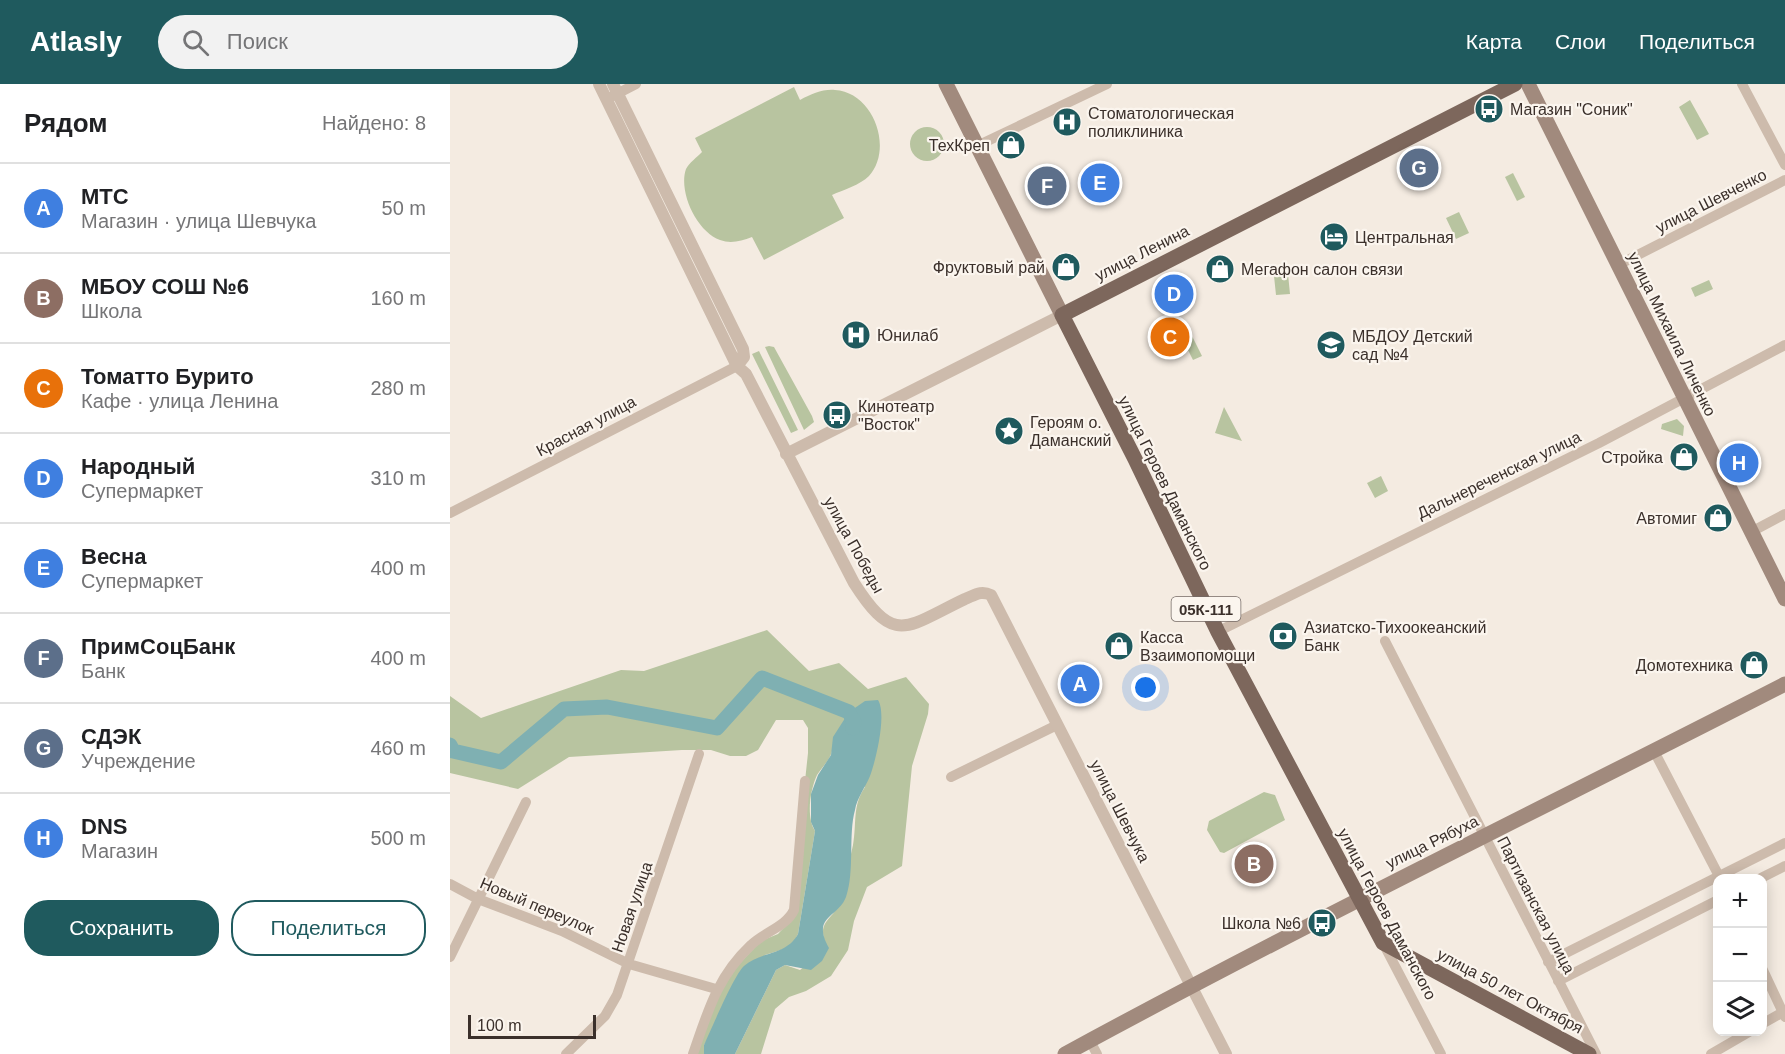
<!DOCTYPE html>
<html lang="ru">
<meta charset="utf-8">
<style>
body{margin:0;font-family:Helvetica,sans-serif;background:#f2f2f2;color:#202124}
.controls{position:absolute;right:18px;bottom:18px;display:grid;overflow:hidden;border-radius:12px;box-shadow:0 3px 15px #0003}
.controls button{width:54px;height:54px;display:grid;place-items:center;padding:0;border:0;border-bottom:2px solid #e0e0e0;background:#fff;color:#202124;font:30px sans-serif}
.scale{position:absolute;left:18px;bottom:15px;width:128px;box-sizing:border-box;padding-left:6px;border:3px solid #3b302b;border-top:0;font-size:16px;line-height:21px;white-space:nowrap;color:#3b302b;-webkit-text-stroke:4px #fbf5ee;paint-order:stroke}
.you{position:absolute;left:696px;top:604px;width:21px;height:21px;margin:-15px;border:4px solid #fff;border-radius:50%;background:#1a73e8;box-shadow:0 0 0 9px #1a73e833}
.badge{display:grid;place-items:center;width:39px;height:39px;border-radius:50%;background:#1f5a5e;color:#fff;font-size:20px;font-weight:700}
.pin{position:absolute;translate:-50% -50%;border:3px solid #fff;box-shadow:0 2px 6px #0006}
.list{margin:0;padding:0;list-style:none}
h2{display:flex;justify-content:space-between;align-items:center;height:78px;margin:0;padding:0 24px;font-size:26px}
h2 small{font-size:20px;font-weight:400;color:#757577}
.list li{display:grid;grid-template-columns:39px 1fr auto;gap:18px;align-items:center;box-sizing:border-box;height:90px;padding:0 24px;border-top:2px solid #e0e0e0}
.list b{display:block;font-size:22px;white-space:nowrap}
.list p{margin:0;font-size:20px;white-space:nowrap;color:#757577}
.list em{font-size:20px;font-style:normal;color:#757577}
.actions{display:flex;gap:12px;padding:18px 24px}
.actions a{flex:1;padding:14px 0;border:2px solid #1f5a5e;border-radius:24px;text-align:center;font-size:21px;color:#1f5a5e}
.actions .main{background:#1f5a5e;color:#fff}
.icon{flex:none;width:33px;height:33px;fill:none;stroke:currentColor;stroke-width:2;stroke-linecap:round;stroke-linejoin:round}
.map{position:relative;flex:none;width:1335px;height:970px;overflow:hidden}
header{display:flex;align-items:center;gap:36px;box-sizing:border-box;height:84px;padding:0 30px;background:#1f5a5e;color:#fff}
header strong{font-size:28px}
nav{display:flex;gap:33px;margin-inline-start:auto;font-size:21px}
.search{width:420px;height:54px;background:#f2f2f2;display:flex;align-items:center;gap:15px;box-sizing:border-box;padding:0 21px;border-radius:33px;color:#757577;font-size:22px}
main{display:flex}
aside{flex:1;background:#fff}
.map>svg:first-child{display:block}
.green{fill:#b8c4a0}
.water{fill:#7fb0b2}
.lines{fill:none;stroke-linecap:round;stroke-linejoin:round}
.river{stroke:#7fb0b2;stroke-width:15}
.minor{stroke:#cdbbac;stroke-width:10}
.tertiary{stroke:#cdbbac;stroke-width:12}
.secondary{stroke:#a18a7d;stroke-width:15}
.primary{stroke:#7d675c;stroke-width:15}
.labels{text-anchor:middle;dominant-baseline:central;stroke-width:4.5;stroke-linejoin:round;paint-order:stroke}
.shield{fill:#fbf5ee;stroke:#756b66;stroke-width:1.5}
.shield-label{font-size:15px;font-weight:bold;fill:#3b302b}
.poi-label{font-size:16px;fill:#3b302b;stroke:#fbf5ee;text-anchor:start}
.street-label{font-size:16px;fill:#3b302b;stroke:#fbf5ee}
</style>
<header>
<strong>Atlasly</strong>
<div class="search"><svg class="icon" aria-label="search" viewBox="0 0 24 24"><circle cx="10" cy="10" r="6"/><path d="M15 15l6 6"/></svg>Поиск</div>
<nav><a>Карта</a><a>Слои</a><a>Поделиться</a></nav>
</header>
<main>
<aside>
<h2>Рядом<small>Найдено: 8</small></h2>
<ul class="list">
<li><span class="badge" style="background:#3f7fe0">A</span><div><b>МТС</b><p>Магазин · улица Шевчука</p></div><em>50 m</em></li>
<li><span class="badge" style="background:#8d6e63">B</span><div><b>МБОУ СОШ №6</b><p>Школа</p></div><em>160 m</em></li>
<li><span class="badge" style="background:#e8710a">C</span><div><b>Томатто Бурито</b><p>Кафе · улица Ленина</p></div><em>280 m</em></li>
<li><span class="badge" style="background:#3f7fe0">D</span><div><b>Народный</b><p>Супермаркет</p></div><em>310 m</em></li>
<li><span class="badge" style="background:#3f7fe0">E</span><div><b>Весна</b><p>Супермаркет</p></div><em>400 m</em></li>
<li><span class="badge" style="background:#5c6f8a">F</span><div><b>ПримСоцБанк</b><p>Банк</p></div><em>400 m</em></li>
<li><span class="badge" style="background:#5c6f8a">G</span><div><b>СДЭК</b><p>Учреждение</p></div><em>460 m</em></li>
<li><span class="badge" style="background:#3f7fe0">H</span><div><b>DNS</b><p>Магазин</p></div><em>500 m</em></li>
</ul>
<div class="actions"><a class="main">Сохранить</a><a>Поделиться</a></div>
</aside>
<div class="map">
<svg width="1335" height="970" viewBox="0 0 1335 970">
<rect width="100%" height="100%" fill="#f4ebe1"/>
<!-- green -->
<path class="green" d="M344,3l6,13c12,-6 22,-11 35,-10 38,2 59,58 34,86 -9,9 -26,14 -37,19l12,23 -80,42 -12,-23c-11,4 -21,7 -32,3 -23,-8 -42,-48 -34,-71 3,-6 11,-12 16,-17l-7,-14z
M1240,16l19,34 -12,6 -18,-33z
M460 60a17 17 0 1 1 34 0a17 17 0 1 1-34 0Z
M1063,89l12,24 -8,4 -12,-24z
M1009,128l10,21 -13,6 -10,-21z
M838,190l2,20 -14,1 -2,-19z
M1259,196l4,9 -18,8 -4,-9z
M741,250l11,22 -9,4 -11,-22z
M319,262l5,1 38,69 2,6 -10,8 -39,-83z
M309,267l39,79 -7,3 -39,-79z
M774,323l18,34 -27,-8z
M1227,335l7,7 -1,10 -22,-7 1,-5z
M931,392l7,15 -13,7 -8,-15z
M317,546l42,41 30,-8 29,26 38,-12 23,27 -1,10 -16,52 -10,100 -35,21 -13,34 -6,29 -17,26 -25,15 -17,6 -14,12 -14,45h-26l41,-84 9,-5 15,5 28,-22c-15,-28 8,-28 13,-49 4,-18 8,-36 12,-54 4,-22 -1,-39 12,-58l-33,-36c-2,9 -10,16 -15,24 -7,15 -11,42 -2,56l-17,103 -4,8 -10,7 -19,6 -61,90v9h-8l22,-68 43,-45 17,-7 12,-13 18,-168v-25l-5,-8h-27l-18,30 -12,6h-16l-19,-6h-29l-113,7 -51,32 -68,-16v-77l31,22 140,-48 23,1z
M814,708l11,3 10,25 -61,33 -4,-1 -13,-22 2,-9z"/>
<!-- water -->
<path class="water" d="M428,616c9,14 -2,60 -8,76 -5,12 -13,22 -15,34 -7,25 0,61 -9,87 -8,21 -35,19 -17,51l-7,13 -11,9 -26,-5 -9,5 -41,84h-31v-9c7,-15 30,-70 40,-79 17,-15 42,-10 54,-32l17,-103 -4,-9v-28l7,-19 13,-20 2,-18 16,-25 16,-11z"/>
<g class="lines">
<!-- river -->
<path class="river" d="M0,661l3,6 48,11 63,-53 43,-2 110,21 45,-50 87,34 5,10 -1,6"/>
<!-- minor -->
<path class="minor" d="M1292,0l43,81
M157,15l29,-15
M529,61l128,-61
M1168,181l167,-85
M0,429l287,-147
M1301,448l34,-18
M773,545l376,-186 186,-98
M935,557l211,413
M1204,667l66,127
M501,693l106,-52
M1311,794l24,-12
M0,800l28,15 84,32 67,33 87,25
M933,859l58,111
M0,873l76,-155
M1098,878l237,-119
M1312,884l23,49
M1108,897l160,-81
M1312,940l23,-13
M640,957l7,13
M116,970l39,-38 12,-21 82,-241
M243,970c15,-43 24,-77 58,-109 13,-13 35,-18 43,-35l11,-129
M1261,970l38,-22"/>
<!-- tertiary -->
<path class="tertiary" d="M149,0l138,282 9,8 108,209c41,64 52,44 111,16 10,-4 16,-9 26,-4l235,459
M163,0l130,265 1,8 -7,9
M336,370l276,-139"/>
<!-- secondary -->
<path class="secondary" d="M496,0l116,231
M1078,0l257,515
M615,970c237,-129 480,-247 720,-370"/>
<!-- primary -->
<path class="primary" d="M1065,0l-453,231 73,144 83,173 165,311 206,111"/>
</g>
<!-- icons -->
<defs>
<g id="bus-disc" transform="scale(1.5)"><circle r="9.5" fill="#1f5a5e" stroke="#fbf5ee"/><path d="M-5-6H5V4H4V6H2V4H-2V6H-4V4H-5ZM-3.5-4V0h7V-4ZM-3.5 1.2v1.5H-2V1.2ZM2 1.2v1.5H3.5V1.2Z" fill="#fff"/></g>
<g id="hospital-disc" transform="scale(1.5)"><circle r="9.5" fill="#1f5a5e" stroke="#fbf5ee"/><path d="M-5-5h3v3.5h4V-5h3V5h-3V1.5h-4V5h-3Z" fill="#fff"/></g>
<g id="shop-disc" transform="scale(1.5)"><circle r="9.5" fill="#1f5a5e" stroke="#fbf5ee"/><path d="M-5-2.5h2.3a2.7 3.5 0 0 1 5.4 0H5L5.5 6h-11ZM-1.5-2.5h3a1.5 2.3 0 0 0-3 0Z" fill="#fff"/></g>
<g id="hotel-disc" transform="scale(1.5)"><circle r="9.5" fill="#1f5a5e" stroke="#fbf5ee"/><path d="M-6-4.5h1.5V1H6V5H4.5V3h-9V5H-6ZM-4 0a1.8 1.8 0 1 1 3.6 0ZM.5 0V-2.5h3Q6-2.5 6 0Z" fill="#fff"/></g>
<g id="school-disc" transform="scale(1.5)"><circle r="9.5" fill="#1f5a5e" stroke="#fbf5ee"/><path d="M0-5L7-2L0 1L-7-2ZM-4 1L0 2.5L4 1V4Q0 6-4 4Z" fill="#fff"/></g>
<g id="sight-disc" transform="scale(1.5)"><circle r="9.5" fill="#1f5a5e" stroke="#fbf5ee"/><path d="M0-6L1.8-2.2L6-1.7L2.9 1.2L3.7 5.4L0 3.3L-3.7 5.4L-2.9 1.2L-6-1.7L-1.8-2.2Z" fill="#fff"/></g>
<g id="bank-disc" transform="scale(1.5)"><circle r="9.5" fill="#1f5a5e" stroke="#fbf5ee"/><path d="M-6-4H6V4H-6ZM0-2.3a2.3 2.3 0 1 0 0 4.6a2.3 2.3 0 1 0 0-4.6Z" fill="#fff"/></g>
</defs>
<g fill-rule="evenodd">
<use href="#bus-disc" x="1039" y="25"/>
<use href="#hospital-disc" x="617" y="38"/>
<use href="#shop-disc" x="561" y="61"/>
<use href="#hotel-disc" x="884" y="153"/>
<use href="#shop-disc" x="616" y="183"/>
<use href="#shop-disc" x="770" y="185"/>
<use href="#hospital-disc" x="406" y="251"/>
<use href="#school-disc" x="881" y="261"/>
<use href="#bus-disc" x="387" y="331"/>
<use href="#sight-disc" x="559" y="347"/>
<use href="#shop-disc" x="1234" y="373"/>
<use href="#shop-disc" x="1268" y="434"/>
<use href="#bank-disc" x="833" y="552"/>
<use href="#shop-disc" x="669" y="562"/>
<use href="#shop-disc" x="1304" y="581"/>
<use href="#bus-disc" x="872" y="839"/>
</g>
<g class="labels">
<!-- shield labels -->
<rect class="shield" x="721.5" y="513" width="69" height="24" rx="4.5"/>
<g class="shield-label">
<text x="756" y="525">05К-111</text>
</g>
<!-- poi labels -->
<g class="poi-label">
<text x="1060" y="25">Магазин "Соник"</text>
<text x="638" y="29">Стоматологическая<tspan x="638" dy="18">поликлиника</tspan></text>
<text x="540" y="61" text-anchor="end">ТехКреп</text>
<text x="905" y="153">Центральная</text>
<text x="595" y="183" text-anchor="end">Фруктовый рай</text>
<text x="791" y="185">Мегафон салон связи</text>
<text x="427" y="251">Юнилаб</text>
<text x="902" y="252">МБДОУ Детский<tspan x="902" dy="18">сад №4</tspan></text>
<text x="408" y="322">Кинотеатр<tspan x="408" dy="18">"Восток"</tspan></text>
<text x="580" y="338">Героям о.<tspan x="580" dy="18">Даманский</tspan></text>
<text x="1213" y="373" text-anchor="end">Стройка</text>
<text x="1247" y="434" text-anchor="end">Автомиг</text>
<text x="854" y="543">Азиатско-Тихоокеанский<tspan x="854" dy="18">Банк</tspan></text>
<text x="690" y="553">Касса<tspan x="690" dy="18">Взаимопомощи</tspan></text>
<text x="1283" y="581" text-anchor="end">Домотехника</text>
<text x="851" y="839" text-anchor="end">Школа №6</text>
</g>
<!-- street labels -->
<g class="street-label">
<text transform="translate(1261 117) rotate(-27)">улица Шевченко</text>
<text transform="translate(692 169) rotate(-27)">улица Ленина</text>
<text transform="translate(1222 250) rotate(64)">улица Михаила Личенко</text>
<text transform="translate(136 342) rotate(-28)">Красная улица</text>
<text transform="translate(1049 391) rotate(-26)">Дальнереченская улица</text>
<text transform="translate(715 399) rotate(64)">улица Героев Даманского</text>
<text transform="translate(404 461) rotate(61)">улица Победы</text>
<text transform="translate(670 727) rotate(63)">улица Шевчука</text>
<text transform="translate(982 758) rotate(-26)">улица Рябуха</text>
<text transform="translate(1086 821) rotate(63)">Партизанская улица</text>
<text transform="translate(87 822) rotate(23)">Новый переулок</text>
<text transform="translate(182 823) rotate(-71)">Новая улица</text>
<text transform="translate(937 830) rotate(62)">улица Героев Даманского</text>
<text transform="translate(1060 907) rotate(28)">улица 50 лет Октября</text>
</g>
</g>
</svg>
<div class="controls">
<button>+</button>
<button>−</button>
<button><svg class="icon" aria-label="layers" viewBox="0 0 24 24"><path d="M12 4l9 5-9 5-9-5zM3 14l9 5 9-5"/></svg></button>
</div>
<div class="scale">100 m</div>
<div class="you"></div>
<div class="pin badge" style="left:630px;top:600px;background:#3f7fe0">A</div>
<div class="pin badge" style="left:804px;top:780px;background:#8d6e63">B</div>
<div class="pin badge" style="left:720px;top:253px;background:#e8710a">C</div>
<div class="pin badge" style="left:724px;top:210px;background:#3f7fe0">D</div>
<div class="pin badge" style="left:650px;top:99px;background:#3f7fe0">E</div>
<div class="pin badge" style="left:597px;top:102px;background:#5c6f8a">F</div>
<div class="pin badge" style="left:969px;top:84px;background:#5c6f8a">G</div>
<div class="pin badge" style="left:1289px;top:379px;background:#3f7fe0">H</div>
</div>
</main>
